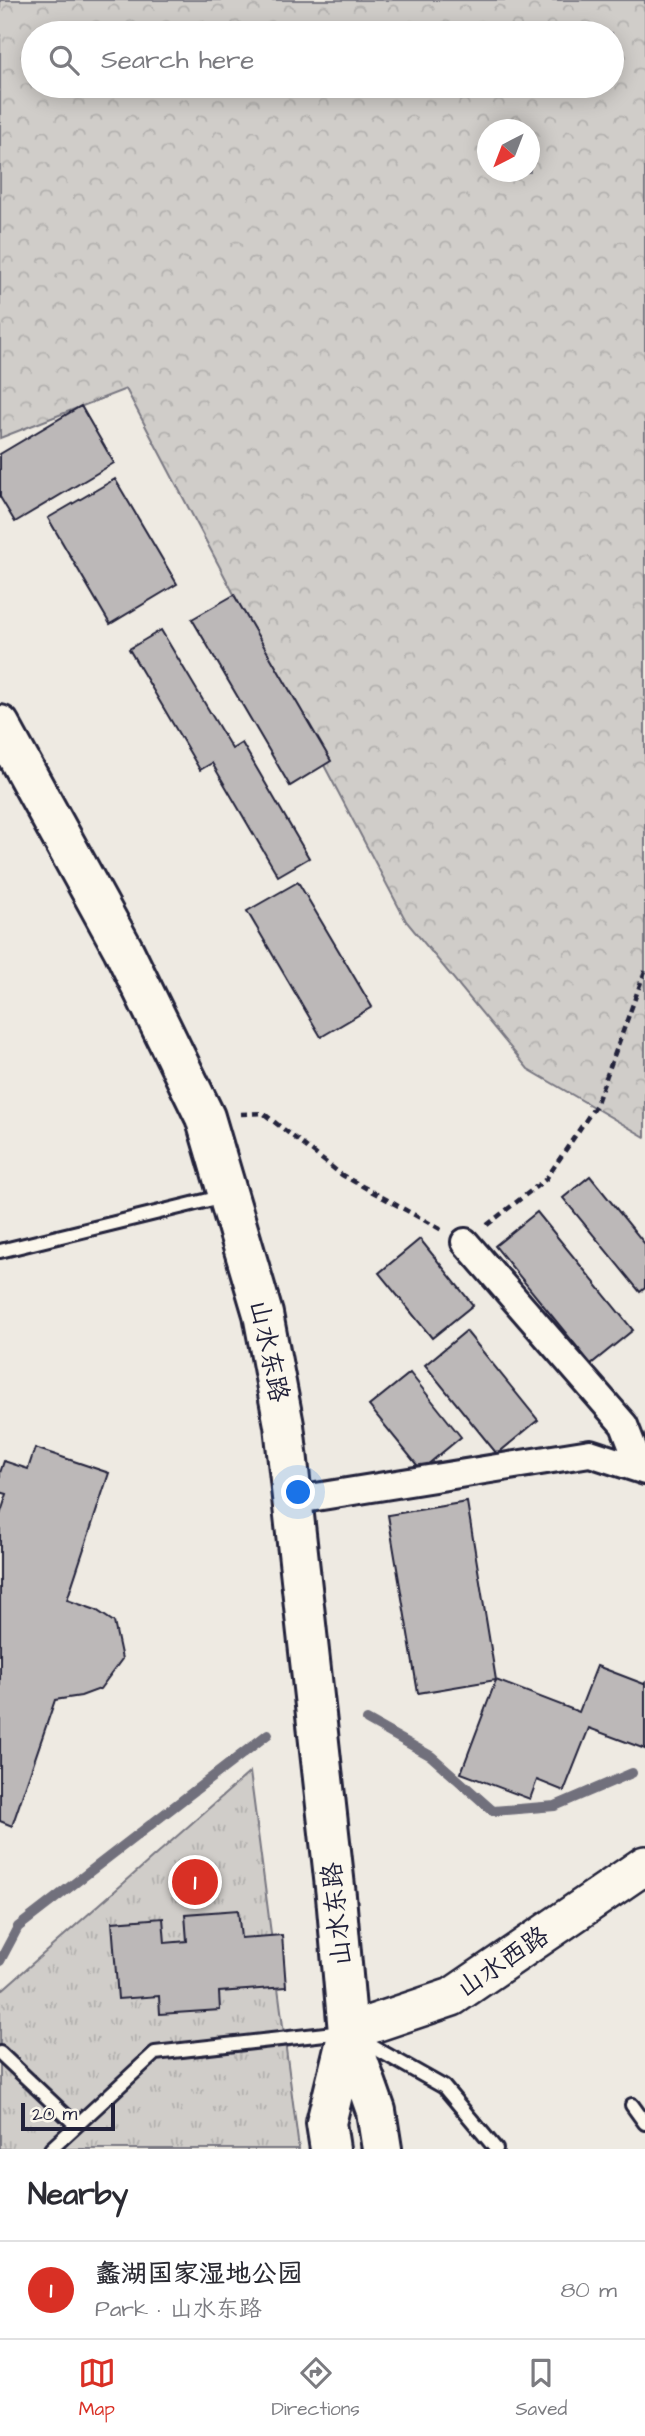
<!DOCTYPE html>
<meta charset="utf-8">
<style>
body{margin:0;font-family:"Architects Daughter","LXGW WenKai TC",sans-serif;background:#f7f7f7;color:#2b2b33}
.compass{position:absolute;left:477px;top:119px;width:63px;height:63px;border-radius:50%;background:#fff;box-shadow:0 4px 18px #0003;rotate:222deg}
.scale{position:absolute;left:21px;bottom:18px;width:94px;box-sizing:border-box;padding-left:7px;border:4px solid #22223b;border-top:0;font-size:19px;line-height:24px;white-space:nowrap;color:#22223b;-webkit-text-stroke:5px #fbf7ec;paint-order:stroke}
.you{position:absolute;left:299px;top:1493px;width:24px;height:24px;margin:-18px;border:5px solid #fff;border-radius:50%;background:#1a73e8;box-shadow:0 0 0 10px #1a73e833}
.badge{display:grid;place-items:center;width:46px;height:46px;border-radius:50%;background:#d93025;color:#fff;font-size:23px;font-weight:700}
.pin{position:absolute;translate:-50% -50%;border:4px solid #fff;box-shadow:0 2px 7px #0006}
.list{margin:0;padding:0;list-style:none}
h2{display:flex;justify-content:space-between;align-items:center;height:91px;margin:0;padding:0 28px;font-size:30px}
h2 small{font-size:23px;font-weight:400;color:#7c7c81}
.list li{display:grid;grid-template-columns:46px 1fr auto;gap:21px;align-items:center;box-sizing:border-box;height:98px;padding:0 28px;border-top:2px solid #e1e1e2}
.list b{display:block;font-size:26px;white-space:nowrap}
.list p{margin:0;font-size:23px;white-space:nowrap;color:#7c7c81}
.list em{font-size:23px;font-style:normal;color:#7c7c81}
.icon{flex:none;width:38px;height:38px;fill:none;stroke:currentColor;stroke-width:2;stroke-linecap:round;stroke-linejoin:round}
.map{position:relative;flex:none;width:645px;height:2149px;overflow:hidden}
.search{position:absolute;background:#fff;box-shadow:0 4px 18px #0003;left:21px;right:21px;top:21px;height:77px;display:flex;align-items:center;gap:18px;box-sizing:border-box;padding:0 24px;border-radius:38px;color:#7c7c81;font-size:26px}
.sheet{height:189px;background:#fff}
nav{display:flex;justify-content:space-around;align-items:center;box-sizing:border-box;height:98px;border-top:2px solid #e1e1e2;background:#fff;font-size:19px;color:#7c7c81}
nav a{display:grid;justify-items:center;gap:4px}
nav .on{color:#d93025}
.map>svg:first-child{display:block}
.grass{fill:url(#grass-tufts);stroke:#797882;stroke-width:2}
.forest{fill:url(#forest-crowns);stroke:#797882;stroke-width:2;fill-rule:evenodd}
.lines{fill:none;stroke-linecap:round;stroke-linejoin:round}
.stream{stroke:#716f7c;stroke-width:10}
.building{fill:#bcb8b8;stroke:#22223b;stroke-width:2}
.lane-casing{stroke:#22223b;stroke-width:18}
.street-casing{stroke:#22223b;stroke-width:32}
.secondary-casing{stroke:#22223b;stroke-width:42}
.highway-casing{stroke:#22223b;stroke-width:44}
.path{stroke:#22223b;stroke-width:4.5;stroke-dasharray:7 5;stroke-linecap:butt}
.lane{stroke:#fbf7ec;stroke-width:12}
.street{stroke:#fbf7ec;stroke-width:26}
.secondary{stroke:#fbf7ec;stroke-width:37}
.highway{stroke:#fbf7ec;stroke-width:38}
.labels{text-anchor:middle;dominant-baseline:central;stroke-width:5;stroke-linejoin:round;paint-order:stroke}
.street-label{font-size:26px;fill:#22223b;stroke:#fbf7ec}
</style>
<div class="map">
<svg width="645" height="2149" viewBox="0 0 645 2149">
<defs>
<pattern id="grass-tufts" width="24" height="20" patternUnits="userSpaceOnUse" patternTransform="scale(1.75)"><rect width="24" height="20" fill="#d0cdc9"/><path d="M3 7l-1-3M5 7V3M7 7l1-3M15 17l-1-3M17 17v-4M19 17l1-3" fill="none" stroke="#b2b0ae"/></pattern>
<pattern id="forest-crowns" width="20" height="18" patternUnits="userSpaceOnUse" patternTransform="scale(1.75)"><rect width="20" height="18" fill="#d0cdc9"/><path d="M2 6a3 3 0 1 1 6 0M12 15a3 3 0 1 1 6 0" fill="none" stroke="#b2b0ae"/></pattern>
</defs>
<rect width="100%" height="100%" fill="#eeeae2"/>
<filter id="ink" filterUnits="userSpaceOnUse"><feTurbulence type="fractalNoise" baseFrequency=".0143" numOctaves="2"/><feDisplacementMap in="SourceGraphic" scale="14" xChannelSelector="R" yChannelSelector="G"/><feConvolveMatrix kernelMatrix="1 2 1 2 8 2 1 2 1" color-interpolation-filters="sRGB"/></filter>
<g filter="url(#ink)">
<!-- grass -->
<path class="grass" d="M250,1772l49,377h-299v-157z"/>
<!-- forest -->
<path class="forest" d="M0,0h645v1137l-117,-68 -122,-148 -280,-532 -126,49zM33,33h579v53h-579zM488,130h42v42h-42z"/>
<g class="lines">
<!-- stream -->
<path class="stream" d="M367,1720l64,36 62,55 62,-5 77,-33
M0,1961l18,-34 250,-193"/>
</g>
<!-- building -->
<path class="building" d="M81,406l33,57 -99,59 -15,-25v-43z
M115,479l62,105 -67,40 -62,-106z
M234,595l97,166 -41,25 -98,-167z
M161,630l71,119 10,-6 67,115 -31,18 -66,-113 -12,7 -71,-121z
M298,882l74,125 -51,30 -74,-126z
M590,1176l55,68v44l-5,4 -77,-94z
M537,1212l96,118 -42,34 -96,-118z
M420,1239l53,66 -41,33 -53,-65z
M466,1331l72,89 -41,34 -72,-89z
M410,1373l51,64 -40,33 -52,-64z
M35,1448l74,25 -42,127 29,10 18,12 8,37 -22,30 -19,7 -26,4 -43,126 -12,-5v-306l7,-21 -7,-2v-19l4,-12 24,8z
M467,1502l29,178 -78,13 -30,-178z
M597,1666l47,18 1,-1v66l-56,-21 -25,63 -27,-11 -7,19 -69,-26 35,-93 83,32z
M238,1910l3,28 41,-3 4,52 -67,5 1,18 -60,4 -1,-18 -41,3 -6,-77 51,-4 2,25 22,-2 -2,-27z"/>
<g class="lines">
<!-- lane casing -->
<g class="lane-casing">
<path id="lane" d="M0,1251l225,-55
M359,2039l85,48 52,62
M0,2053l76,72
M632,2105l13,18
M51,2149l104,-96 188,-21"/>
</g>
<!-- street casing -->
<g class="street-casing">
<path id="street" d="M465,1242l159,183 17,44
M291,1501l299,-48 55,18"/>
</g>
<!-- secondary casing -->
<g class="secondary-casing">
<path id="secondary" d="M348,2032l104,-35 193,-132"/>
</g>
<!-- highway casing -->
<g class="highway-casing">
<path id="highway" d="M0,725l123,224 82,168 58,197 21,111 52,471 12,136 28,79 6,38
M330,2149l-4,-26 22,-91"/>
</g>
<!-- path -->
<path class="path" d="M241,1114l22,-1 79,62 100,55
M487,1225l59,-46 50,-74 49,-134"/>
<!-- lane -->
<use href="#lane" class="lane"/>
<!-- street -->
<use href="#street" class="street"/>
<!-- secondary -->
<use href="#secondary" class="secondary"/>
<!-- highway -->
<use href="#highway" class="highway"/>
</g>
</g>
<g class="labels">
<!-- street labels -->
<g class="street-label">
<text transform="translate(269 1351) rotate(78)">山水东路</text>
<text transform="translate(337 1914) rotate(-96)">山水东路</text>
<text transform="translate(503 1962) rotate(-34)">山水西路</text>
</g>
</g>
</svg>
<svg class="compass" viewBox="-18 -18 36 36"><path d="M0-13l5 13h-10z" fill="#e53935"/><path d="M0 13l5-13h-10z" fill="#7c7c81"/></svg>
<div class="scale">20 m</div>
<div class="you"></div>
<div class="pin badge" style="left:195px;top:1882px">1</div>
<div class="search"><svg class="icon" aria-label="search" viewBox="0 0 24 24"><circle cx="10" cy="10" r="6"/><path d="M15 15l6 6"/></svg>Search here</div>
</div>
<section class="sheet">
<h2>Nearby<small></small></h2>
<ul class="list">
<li><span class="badge">1</span><div><b>蠡湖国家湿地公园</b><p>Park · 山水东路</p></div><em>80 m</em></li>
</ul>
</section>
<nav>
<a class="on"><svg class="icon" aria-label="map" viewBox="0 0 24 24"><path d="M3 6l6-2 6 2 6-2v14l-6 2-6-2-6 2zM9 4v14M15 6v14"/></svg>Map</a>
<a><svg class="icon" aria-label="directions" viewBox="0 0 24 24"><path d="M12 3l9 9-9 9-9-9zM9 14v-3h6M13 9l2 2-2 2"/></svg>Directions</a>
<a><svg class="icon" aria-label="saved" viewBox="0 0 24 24"><path d="M7 4h10v16l-5-4-5 4z"/></svg>Saved</a>
</nav>
